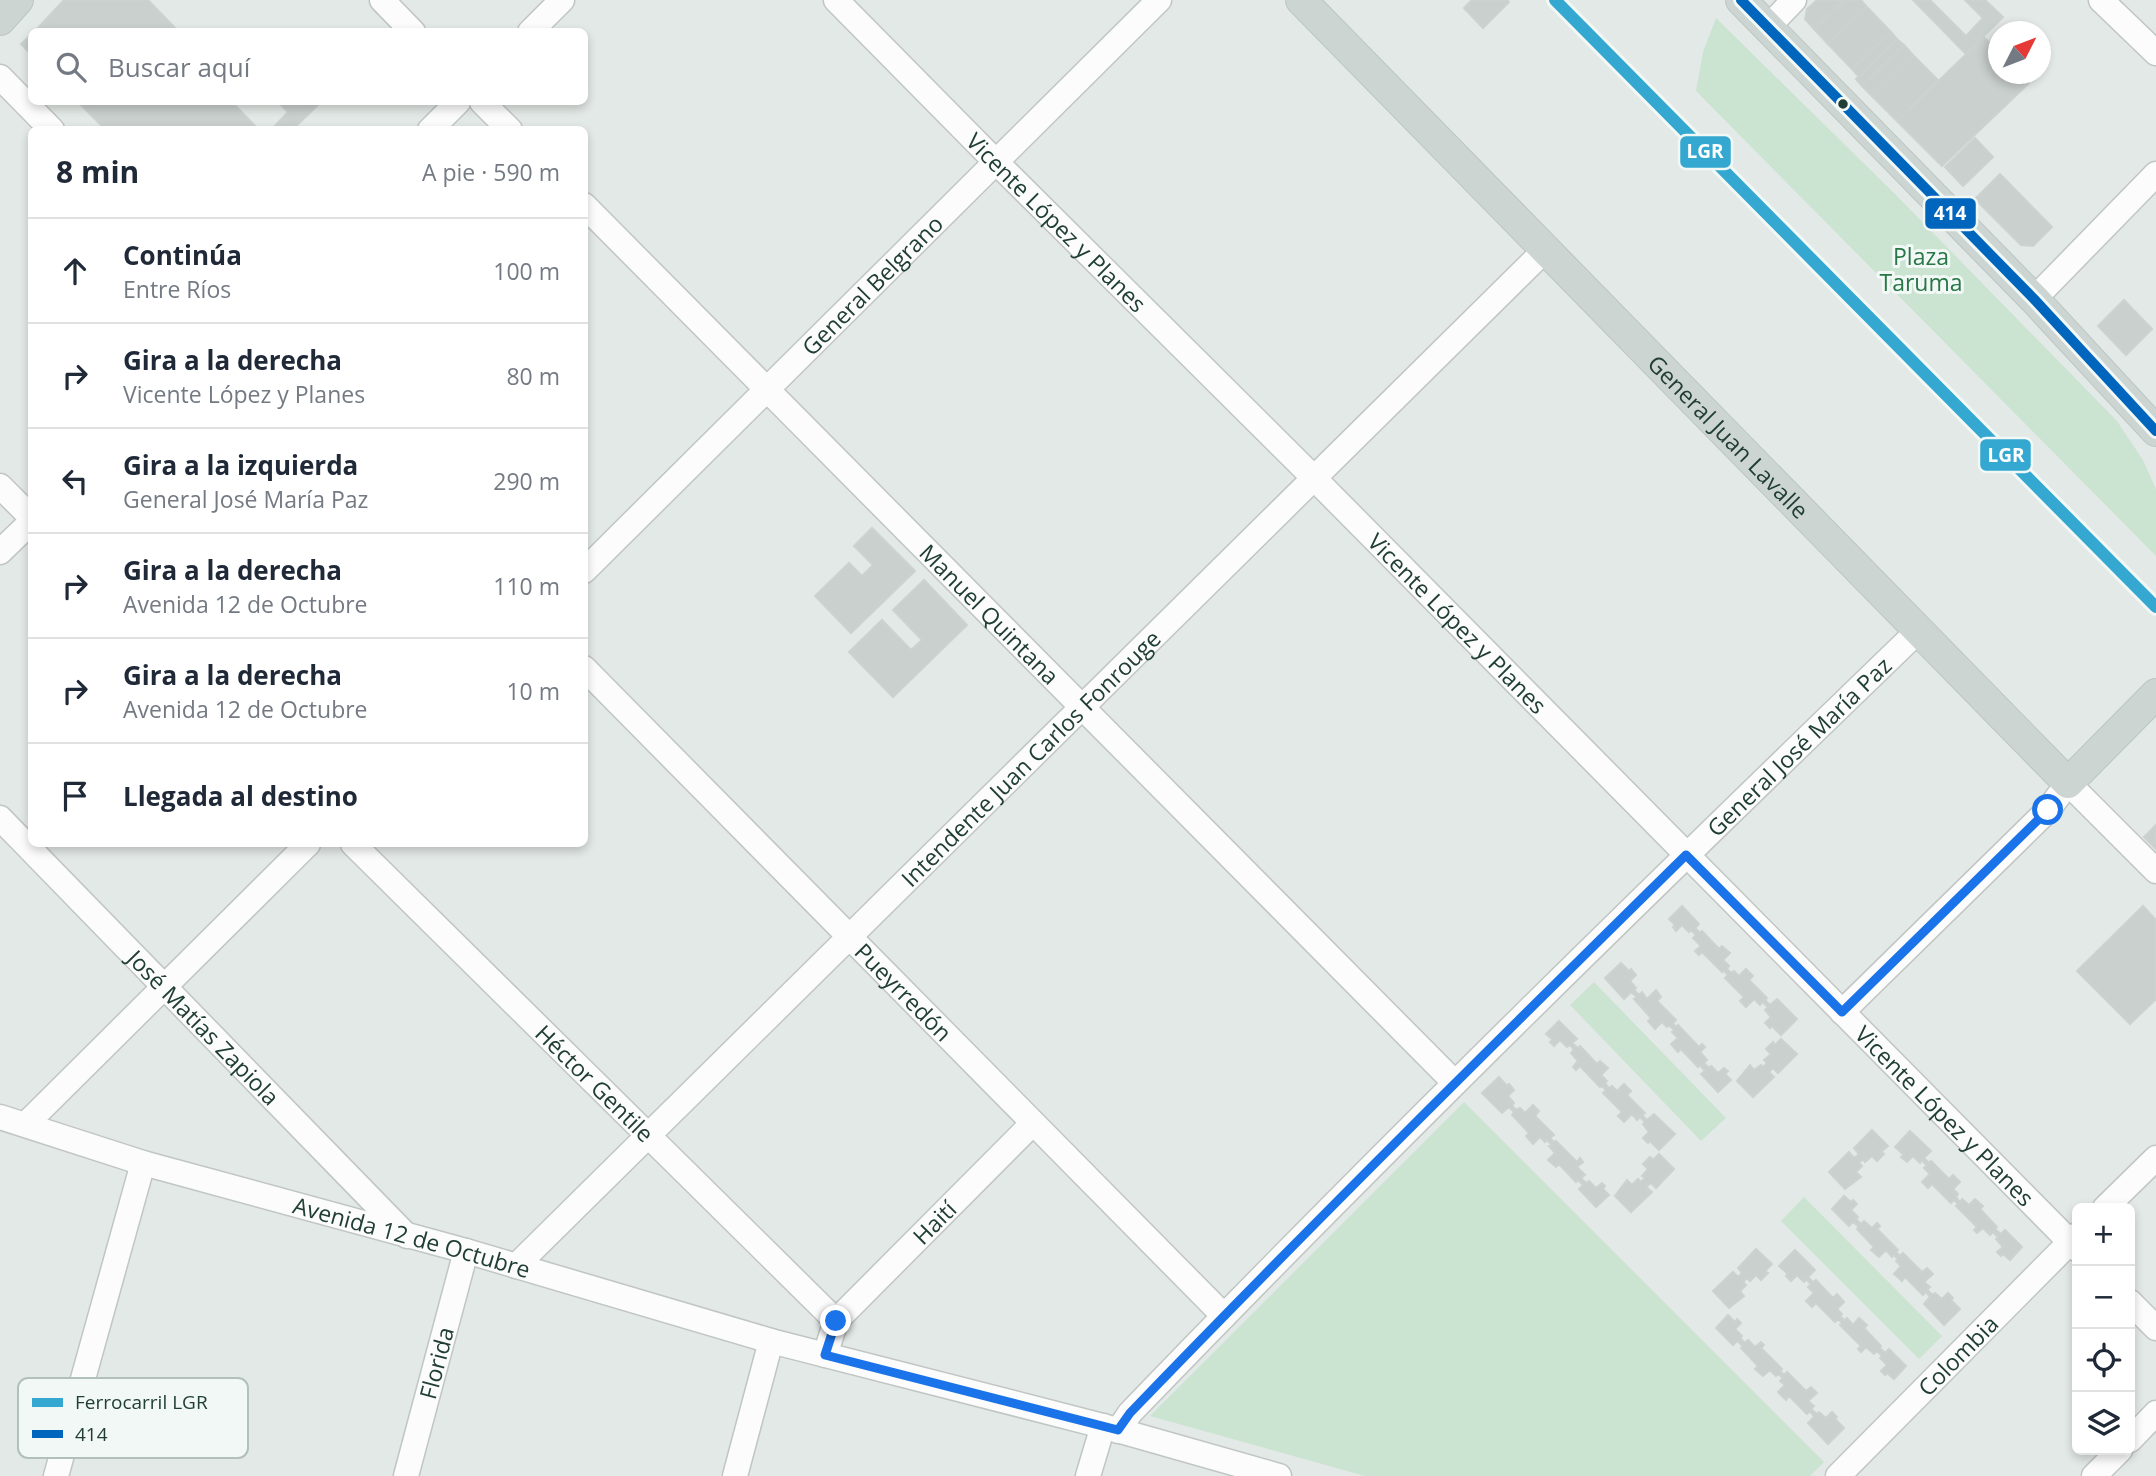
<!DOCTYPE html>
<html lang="es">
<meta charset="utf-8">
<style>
body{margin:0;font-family:"Open Sans",sans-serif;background:#f2f2f3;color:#1f2937}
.controls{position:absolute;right:21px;bottom:21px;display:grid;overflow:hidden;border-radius:10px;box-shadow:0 4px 10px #0003}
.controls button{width:63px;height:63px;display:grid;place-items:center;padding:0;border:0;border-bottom:2px solid #e0e1e3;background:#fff;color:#1f2937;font:35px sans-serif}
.compass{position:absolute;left:1988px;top:21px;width:63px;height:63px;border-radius:50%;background:#fff;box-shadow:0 4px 10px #0003;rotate:48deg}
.stop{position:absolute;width:21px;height:21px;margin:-16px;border:5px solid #1a73e8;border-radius:50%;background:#fff}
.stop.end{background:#1a73e8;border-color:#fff;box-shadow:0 2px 7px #0008}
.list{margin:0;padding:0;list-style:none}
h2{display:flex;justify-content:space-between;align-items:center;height:91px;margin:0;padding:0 28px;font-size:30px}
h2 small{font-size:23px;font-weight:400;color:#747a83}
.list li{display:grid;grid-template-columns:46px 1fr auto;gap:21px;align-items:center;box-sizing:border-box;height:105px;padding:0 28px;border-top:2px solid #e0e1e3}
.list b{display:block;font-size:26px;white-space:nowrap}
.list p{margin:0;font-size:23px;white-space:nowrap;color:#747a83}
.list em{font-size:23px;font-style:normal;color:#747a83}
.icon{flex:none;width:38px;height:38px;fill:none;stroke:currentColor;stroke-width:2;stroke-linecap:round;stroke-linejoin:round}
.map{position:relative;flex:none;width:2156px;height:1476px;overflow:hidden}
.search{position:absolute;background:#fff;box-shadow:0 4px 10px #0003;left:28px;top:28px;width:560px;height:77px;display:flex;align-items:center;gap:18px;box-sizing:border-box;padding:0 24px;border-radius:10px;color:#747a83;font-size:26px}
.panel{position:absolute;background:#fff;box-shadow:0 4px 10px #0003;left:28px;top:126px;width:560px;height:721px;border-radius:10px}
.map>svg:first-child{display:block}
.green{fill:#cbe4d2}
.building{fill:#cad0ce;stroke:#cbd2cf;stroke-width:2}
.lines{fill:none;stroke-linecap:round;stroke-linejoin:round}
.minor-casing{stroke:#c0c6c3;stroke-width:27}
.major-casing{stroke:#bbc5c2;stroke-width:32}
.minor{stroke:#fbfcfb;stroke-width:24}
.major{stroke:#cdd5d3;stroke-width:30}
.bus-1-casing{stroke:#f1f8f5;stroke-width:16}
.bus-1{stroke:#0065bd;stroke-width:10}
.rail-1-casing{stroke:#f1f8f5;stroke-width:18}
.rail-1{stroke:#34a8d1;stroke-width:12}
.route{stroke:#1a73e8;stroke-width:9}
.bus-dot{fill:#203e35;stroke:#f1f8f5;stroke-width:2.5}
.labels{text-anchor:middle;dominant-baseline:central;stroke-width:6;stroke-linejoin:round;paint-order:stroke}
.street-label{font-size:23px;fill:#203e35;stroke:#f1f8f5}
.park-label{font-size:23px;fill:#287746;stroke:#f1f8f5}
.key{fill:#f1f8f5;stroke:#b2c0bb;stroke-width:2}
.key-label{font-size:19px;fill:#203e35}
.line-badge{stroke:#f1f8f5;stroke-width:2.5}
.badge-label{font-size:19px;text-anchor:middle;font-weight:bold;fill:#fff}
</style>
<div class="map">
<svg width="2156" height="1476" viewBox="0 0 2156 1476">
<rect width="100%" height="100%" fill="#e3e9e6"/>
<!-- green -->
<path class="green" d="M1716,18l179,176 222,227 26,39 13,29v67l-460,-465 7,-39z
M1594,982l132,136 -25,23 -131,-136z
M1464,1102l360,360 -14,14h-445l-215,-60z
M1804,1197l138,139 -23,23 -138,-138z"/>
<!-- building -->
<path class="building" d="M64,0h84l31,32h-145z
M1472,0h35l2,2 -26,26 -19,-20z
M1817,0h28l-31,29 -9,-10 2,-10z
M1845,0h16l6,7 -39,37 -14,-15z
M1913,0h17l36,36 17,-18 -18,-18h20l18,17 -37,37z
M1867,7l24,25 -39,37 -24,-25z
M1891,32l6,7 -38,38 -7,-8z
M32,34v21l-11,-11z
M1984,37l14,15v22h21l10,9 -87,83 -45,-45z
M1897,39l7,6 -42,41 -6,-7z
M1904,45l10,11 -41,41 -11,-11z
M1914,56l24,24 -41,41 -24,-24z
M78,102h154l27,28h-153z
M278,102h43l-29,28h-21l17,-18z
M1975,138l18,19 -30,29 -18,-19z
M2000,174l52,53 -19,19 -12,-1 -46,-46z
M2124,300l28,29 -26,26 -28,-29z
M872,528l43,43 -64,62 -36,-37 34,-33 13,13 11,-11 -19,-19z
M924,580l43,45 -74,72 -44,-45 33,-32 29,30 11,-10 -29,-30z
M2156,825v24l-12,-12z
M1682,906l17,18 -4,4 5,5 2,-2 17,18 3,-3 8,7 -7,7 6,6 -2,3 4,4 3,-2 5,5 7,-7 7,7 -4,4 18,18 -2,2 5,5 7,-6 20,20 -16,16 -9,-9 -2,2 -5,-5 6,-6 -6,-7 3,-3 -6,-5 -2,3 -6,-6 -8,8 -6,-6 4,-4 -19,-19 3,-3 -4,-4 -2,1 -20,-20 -3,3 -4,-4 6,-5 -8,-8 3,-3 -5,-5 -2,2 -7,-7 -6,6 -3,-4 2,-2 -6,-6z
M2143,906l13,14v79l-26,25 -53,-53z
M1621,963l8,8 2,-2 5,6 -6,6 6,7 -2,2 5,5 3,-3 5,7 9,-9 5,7 -4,4 19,19 -3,3 3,4 2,-2 21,22 3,-3 3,3 -5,5 7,8 -3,3 5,5 2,-2 7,7 6,-5 4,3 -3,3 6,6 -13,12 -17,-18 4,-3 -5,-6 -2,2 -17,-18 -3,3 -7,-8 7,-6 -6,-6 2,-2 -5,-5 -2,2 -5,-5 -7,7 -7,-8 3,-3 -17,-19 3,-2 -6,-5 -7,7 -19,-21z
M1559,1021l18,18 -5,4 6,5 2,-2 17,18 3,-3 8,7 -7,7 6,6 -2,2 4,5 3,-2 5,5 7,-7 7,7 -4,4 18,18 -3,2 5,5 7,-6 21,20 -16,16 -9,-9 -2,2 -5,-5 6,-6 -6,-8 2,-2 -5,-5 -3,3 -5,-6 -8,8 -6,-6 4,-4 -19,-19 3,-3 -4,-4 -2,1 -20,-21 -4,4 -3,-3 5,-6 -7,-8 3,-3 -4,-5 -3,2 -7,-7 -6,6 -4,-4 3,-2 -7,-6z
M1781,1039l16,15 -19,19 -5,-5 -4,4 5,5 -21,20 -16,-16 13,-16 4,5 7,-5 2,2 4,-4 -3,-3 7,-6 -5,-5 7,-7 2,3z
M1499,1077l8,9 2,-2 5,6 -6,6 6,7 -2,2 4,5 4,-2 5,5 8,-8 6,6 -4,5 19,19 -4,3 4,4 2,-1 21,21 3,-4 3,4 -6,5 8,8 -4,3 5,5 3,-2 7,7 6,-5 3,3 -2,3 6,6 -13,12 -17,-18 4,-4 -5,-5 -2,2 -17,-18 -3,3 -8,-7 7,-7 -6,-7 3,-1 -5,-5 -2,2 -5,-5 -7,7 -7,-8 3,-3 -17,-18 2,-3 -5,-5 -7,6 -20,-20z
M1872,1130l16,16 -7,6 3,2 -7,7 -5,-5 -7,6 -2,-3 -4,4 3,3 -6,6 5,5 -16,12 -16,-17 20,-20 5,6 5,-4 -5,-6z
M1910,1131l21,20 -7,7 5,5 2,-2 18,18 4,-4 7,7 -7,7 5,5 -2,3 4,5 2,-3 7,6 6,-6 8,7 -3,3 17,18 -2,2 6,5 4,-4 17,17 -12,13 -7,-6 -2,2 -4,-4 6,-5 -7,-8 2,-2 -5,-5 -3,3 -7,-7 -6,5 -3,-3 3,-3 -21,-21 2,-2 -4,-4 -3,3 -19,-19 -4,4 -6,-6 8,-8 -6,-6 3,-2 -5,-6 -2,3 -7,-7 -6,6 -6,-5 3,-2 -9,-8z
M1659,1154l15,15 -18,19 -5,-5 -5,4 6,5 -21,20 -16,-16 12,-16 5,5 6,-6 3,3 4,-4 -3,-2 6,-7 -5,-5 7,-7 3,3z
M1844,1196l7,6 2,-2 4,4 -6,6 7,7 -2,2 5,5 3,-3 8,7 5,-5 3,3 -3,3 21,21 -2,2 4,4 3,-3 19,19 5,-4 6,6 -9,8 6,5 -3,3 6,5 2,-2 7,6 6,-6 5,5 -2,2 9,9 -16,16 -20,-21 6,-7 -4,-5 -3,3 -18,-18 -3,4 -8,-7 7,-8 -5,-5 2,-2 -4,-4 -2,2 -6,-7 -7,7 -8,-7 3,-3 -17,-18 2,-2 -6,-5 -4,4 -17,-17z
M1756,1249l16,15 -7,7 3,2 -7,7 -5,-5 -6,6 -3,-3 -4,4 3,3 -6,6 4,5 -15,12 -16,-17 20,-19 5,5 4,-4 -4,-5z
M1795,1250l20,20 -7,7 5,5 3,-2 17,18 4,-4 7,8 -7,7 5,5 -2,2 4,4 3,-2 6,7 6,-7 8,7 -3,3 17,18 -1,2 5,5 4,-4 17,17 -12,13 -7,-6 -2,2 -4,-4 6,-6 -7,-7 2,-2 -5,-5 -3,3 -8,-7 -5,5 -3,-3 3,-3 -21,-21 2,-2 -4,-4 -3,3 -19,-19 -4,4 -6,-6 8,-8 -6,-6 3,-3 -5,-5 -2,3 -7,-7 -6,6 -5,-5 2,-2 -9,-8z
M1728,1315l7,7 2,-3 4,4 -6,6 7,7 -2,2 5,5 3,-3 7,7 6,-5 3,3 -3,3 21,21 -2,2 4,4 3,-3 19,19 5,-4 6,6 -9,8 6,5 -3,3 6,5 2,-2 7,6 6,-6 5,5 -2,2 9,9 -16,16 -20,-21 6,-6 -4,-6 -3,3 -18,-18 -3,4 -8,-8 7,-7 -5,-4 3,-3 -5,-4 -2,2 -6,-6 -7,6 -8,-7 3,-3 -17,-18 2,-2 -6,-5 -4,4 -17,-17z"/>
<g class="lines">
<!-- minor casing -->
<g class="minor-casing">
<g id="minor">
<path d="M382,0l31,32"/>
<path id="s1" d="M836,0l160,162 317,315 764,772"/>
<path d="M2101,0l55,53"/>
<path d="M1768,27l26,-27"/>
<path d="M530,32l32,-32"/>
<path d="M0,77l52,53"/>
<path d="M482,102l28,28"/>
<path d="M430,130l28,-28"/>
<path id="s2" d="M584,205l871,878"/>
<path d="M2034,299l122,-125"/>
<path d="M0,486l32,32"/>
<path d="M0,552l32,-31"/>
<path id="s3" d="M584,571l575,-571"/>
<path id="s4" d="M584,668l640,648"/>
<path id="s5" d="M0,818l407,418"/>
<path id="s6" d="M353,844l483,477"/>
<path d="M1842,1012l206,-202 20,-27 88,88"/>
<path id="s7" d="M0,1117l143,46 323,88 305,90 332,85 176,50"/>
<path d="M26,1124l282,-280"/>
<path d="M2105,1208l51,-50"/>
<path id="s8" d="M516,1266l1029,-1016"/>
<path d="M2130,1302l26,26"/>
<path id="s9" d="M825,1355l11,-34 197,-198"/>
<path id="s10" d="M1118,1431l12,-18c257,-267 522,-525 788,-782"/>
<path d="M2130,1440l26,-27"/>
<path d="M56,1476l87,-313"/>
<path id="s11" d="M406,1476l60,-225"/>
<path d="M735,1476l36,-135"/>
<path d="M1088,1476l15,-50"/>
<path id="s12" d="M1838,1476l239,-241"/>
<path d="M2094,1476l26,-26"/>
</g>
</g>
<!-- major casing -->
<g class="major-casing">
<g id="major">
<path id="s13" d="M1301,0l767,783 88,-89"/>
<path d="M1741,0l293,299 122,132"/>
<path d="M0,20l18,-20"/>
</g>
</g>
<!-- minor -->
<use href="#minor" class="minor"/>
<!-- major -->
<use href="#major" class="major"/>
<!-- bus-1 casing -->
<g class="bus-1-casing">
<path id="bus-1" d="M1741,0l293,299 122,132"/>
</g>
<!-- bus-1 -->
<use href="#bus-1" class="bus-1"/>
<!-- rail-1 casing -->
<g class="rail-1-casing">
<path id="rail-1" d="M1555,0l601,607"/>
</g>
<!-- rail-1 -->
<use href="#rail-1" class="rail-1"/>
</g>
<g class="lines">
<!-- route -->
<path class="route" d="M836,1321l-11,34 293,75 12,-17c182,-189 369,-374 556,-558l156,157 206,-202"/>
</g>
<!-- markers -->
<circle class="bus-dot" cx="1843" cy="104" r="6"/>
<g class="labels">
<!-- street labels -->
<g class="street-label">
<text stroke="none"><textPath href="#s1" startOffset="313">Vicente López y Planes</textPath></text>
<text stroke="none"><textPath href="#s3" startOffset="406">General Belgrano</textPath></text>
<text stroke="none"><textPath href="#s13" startOffset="611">General Juan Lavalle</textPath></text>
<text stroke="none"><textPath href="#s2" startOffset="576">Manuel Quintana</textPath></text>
<text stroke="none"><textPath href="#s1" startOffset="880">Vicente López y Planes</textPath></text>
<text stroke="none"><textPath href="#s10" startOffset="966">General José María Paz</textPath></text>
<text stroke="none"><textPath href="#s8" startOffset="723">Intendente Juan Carlos Fonrouge</textPath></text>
<text stroke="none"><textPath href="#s4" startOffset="455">Pueyrredón</textPath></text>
<text stroke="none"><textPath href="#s5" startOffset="292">José Matías Zapiola</textPath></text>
<text stroke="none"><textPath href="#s6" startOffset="340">Héctor Gentile</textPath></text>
<text stroke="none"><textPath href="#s1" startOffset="1573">Vicente López y Planes</textPath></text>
<text stroke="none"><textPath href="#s9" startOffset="175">Haití</textPath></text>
<text stroke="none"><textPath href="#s7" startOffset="429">Avenida 12 de Octubre</textPath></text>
<text stroke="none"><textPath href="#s12" startOffset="170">Colombia</textPath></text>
<text stroke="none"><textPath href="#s11" startOffset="117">Florida</textPath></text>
</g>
<!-- park labels -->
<g class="park-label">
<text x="1921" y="256">Plaza<tspan x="1921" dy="26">Taruma</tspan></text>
</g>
</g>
<!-- legend -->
<rect x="18" y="1378" width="230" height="80" rx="10" class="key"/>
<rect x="32" y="1398" width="31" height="9" fill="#34a8d1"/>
<rect x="32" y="1430" width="31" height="8" fill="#0065bd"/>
<g class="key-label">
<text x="75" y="1409">Ferrocarril LGR</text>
<text x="75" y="1441">414</text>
</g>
<g class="line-badge">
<rect x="1679" y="135" width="53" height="34" rx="7" fill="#34a8d1"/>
<rect x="1924" y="197" width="53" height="33" rx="7" fill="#0065bd"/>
<rect x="1979" y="438" width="53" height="34" rx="7" fill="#34a8d1"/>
</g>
<g class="badge-label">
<text x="1705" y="158">LGR</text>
<text x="1950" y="220">414</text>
<text x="2006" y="462">LGR</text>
</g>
</svg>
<div class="controls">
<button>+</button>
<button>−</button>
<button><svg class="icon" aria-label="locate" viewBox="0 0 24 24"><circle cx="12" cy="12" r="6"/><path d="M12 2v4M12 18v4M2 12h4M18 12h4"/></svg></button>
<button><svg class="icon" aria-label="layers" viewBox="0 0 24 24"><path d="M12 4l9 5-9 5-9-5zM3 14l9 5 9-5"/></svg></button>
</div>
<svg class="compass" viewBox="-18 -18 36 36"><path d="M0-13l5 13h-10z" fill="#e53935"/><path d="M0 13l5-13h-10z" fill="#747a83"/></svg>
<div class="stop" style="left:2048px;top:810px"></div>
<div class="stop end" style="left:836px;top:1321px"></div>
<div class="search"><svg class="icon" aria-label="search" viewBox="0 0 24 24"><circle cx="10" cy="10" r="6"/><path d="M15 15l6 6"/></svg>Buscar aquí</div>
<section class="panel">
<h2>8 min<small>A pie · 590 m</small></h2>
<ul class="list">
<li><svg class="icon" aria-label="ahead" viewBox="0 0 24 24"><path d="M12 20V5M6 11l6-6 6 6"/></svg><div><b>Continúa</b><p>Entre Ríos</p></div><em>100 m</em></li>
<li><svg class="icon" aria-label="right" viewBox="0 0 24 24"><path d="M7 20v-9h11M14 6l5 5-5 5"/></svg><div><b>Gira a la derecha</b><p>Vicente López y Planes</p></div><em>80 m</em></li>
<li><svg class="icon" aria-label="left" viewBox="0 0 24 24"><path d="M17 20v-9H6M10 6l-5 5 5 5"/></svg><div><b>Gira a la izquierda</b><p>General José María Paz</p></div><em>290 m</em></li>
<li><svg class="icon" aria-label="right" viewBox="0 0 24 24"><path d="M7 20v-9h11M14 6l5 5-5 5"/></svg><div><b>Gira a la derecha</b><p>Avenida 12 de Octubre</p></div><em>110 m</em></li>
<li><svg class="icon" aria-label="right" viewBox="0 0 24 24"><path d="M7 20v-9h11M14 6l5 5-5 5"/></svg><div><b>Gira a la derecha</b><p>Avenida 12 de Octubre</p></div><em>10 m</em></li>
<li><svg class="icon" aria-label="arrive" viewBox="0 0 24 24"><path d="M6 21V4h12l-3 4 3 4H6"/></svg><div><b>Llegada al destino</b></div></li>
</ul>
</section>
</div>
